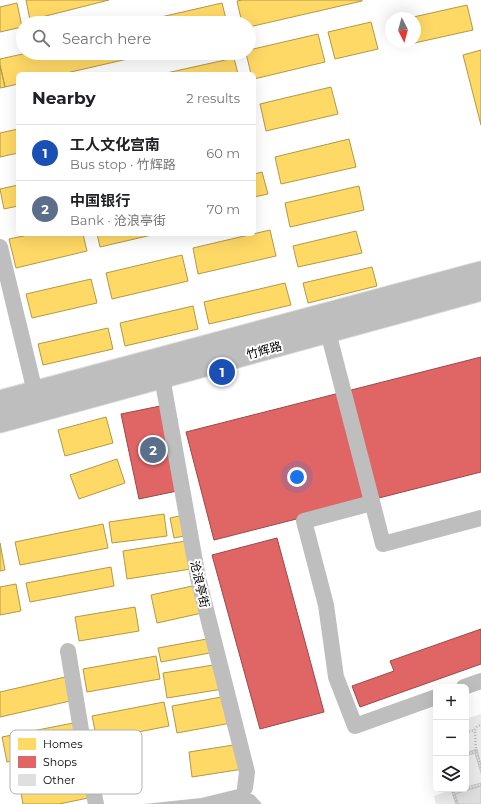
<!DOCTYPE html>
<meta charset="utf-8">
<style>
body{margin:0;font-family:Montserrat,"Noto Sans SC",sans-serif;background:#f6f6f6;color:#202124}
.controls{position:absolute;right:12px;bottom:12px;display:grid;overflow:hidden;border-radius:6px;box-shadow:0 4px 16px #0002}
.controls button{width:36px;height:36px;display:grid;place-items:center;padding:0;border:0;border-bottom:1px solid #e0e0e0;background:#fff;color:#202124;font:20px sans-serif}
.compass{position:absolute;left:385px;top:12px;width:36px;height:36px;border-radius:50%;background:#fff;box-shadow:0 4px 16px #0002;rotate:174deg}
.you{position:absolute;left:297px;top:477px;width:14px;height:14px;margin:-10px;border:3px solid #fff;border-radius:50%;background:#1a73e8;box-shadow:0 0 0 6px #1a73e833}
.badge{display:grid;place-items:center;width:26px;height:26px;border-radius:50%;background:#595959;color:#fff;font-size:13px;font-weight:700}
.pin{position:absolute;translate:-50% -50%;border:2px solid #fff;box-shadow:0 1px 4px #0006}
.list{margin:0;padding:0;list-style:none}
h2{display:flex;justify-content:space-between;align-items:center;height:52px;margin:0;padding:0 16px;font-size:17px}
h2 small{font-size:13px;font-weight:400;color:#757577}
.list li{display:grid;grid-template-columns:26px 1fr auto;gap:12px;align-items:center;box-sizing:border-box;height:56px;padding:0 16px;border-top:1px solid #e0e0e0}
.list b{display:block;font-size:15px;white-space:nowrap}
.list p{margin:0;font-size:13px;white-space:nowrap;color:#757577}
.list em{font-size:13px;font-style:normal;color:#757577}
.icon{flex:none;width:22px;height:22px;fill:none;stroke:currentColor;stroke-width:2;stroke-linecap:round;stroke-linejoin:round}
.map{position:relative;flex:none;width:481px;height:804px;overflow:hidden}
.search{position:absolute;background:#fff;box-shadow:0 4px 16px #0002;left:16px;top:16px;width:240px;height:44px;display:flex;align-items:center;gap:10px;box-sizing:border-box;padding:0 14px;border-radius:22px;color:#757577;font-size:15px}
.panel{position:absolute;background:#fff;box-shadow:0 4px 16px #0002;left:16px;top:72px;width:240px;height:164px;border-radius:6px}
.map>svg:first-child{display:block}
.green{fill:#ebebeb}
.water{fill:#bebebe}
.homes{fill:#ffd966;stroke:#b29847}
.shops{fill:#e06666;stroke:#9d4747}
.building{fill:#dfdfdf;stroke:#c6c6c6}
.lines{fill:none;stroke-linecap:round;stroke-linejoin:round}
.major-casing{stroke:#dbdbdb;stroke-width:23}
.path{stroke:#b9b9b9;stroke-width:2.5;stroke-dasharray:1 2;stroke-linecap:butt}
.minor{stroke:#bebebe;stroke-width:16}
.major{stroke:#bebebe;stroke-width:21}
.labels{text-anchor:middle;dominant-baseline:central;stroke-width:4;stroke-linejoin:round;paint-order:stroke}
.street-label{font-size:12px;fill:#000;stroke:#fff}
.key{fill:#fff;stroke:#b2b2b2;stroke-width:1}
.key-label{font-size:11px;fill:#000}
</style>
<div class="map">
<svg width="481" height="804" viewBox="0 0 481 804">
<rect width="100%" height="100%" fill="#fff"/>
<!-- green -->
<path class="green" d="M481,714v90h-45l-2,-8 17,-6v-1h15v-70z"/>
<!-- water -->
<path class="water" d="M238,789l16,6 8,9h-118l57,-6z"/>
<!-- homes -->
<path class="homes" d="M26,0h83l-79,20z
M242,0h120v1l-113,26v-4h-7l-5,-22z
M17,3l5,24 -22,5v-25z
M222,3l5,20h-87l-1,-1z
M467,5l6,25 -72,16 -1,-4h15v-24h-6z
M371,22l7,27 -43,10 -7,-27z
M318,34l7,28 -71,17v-5h-3l-5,-21h3v-3z
M481,50v75l-18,-70z
M27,53h104l1,5 -70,16h-44v10l-13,3 -5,-22v-6z
M234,58l4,16h-76z
M0,65l5,22 -5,1z
M331,87l7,27 -72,17 -6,-27z
M18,129v24l-18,4v-24z
M349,139l7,28 -75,17 -6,-27z
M262,172l6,22 -14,3v-23z
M18,185v21l-14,3 -4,-20z
M359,186l5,24 -74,17 -5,-24z
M270,230l6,26 -78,18 -5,-26z
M356,231l6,22 -64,14 -5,-21z
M33,234h50l4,17 -71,17 -7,-29z
M97,234h59l-56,13z
M182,255l6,26 -76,18 -6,-26z
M372,267l5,19 -69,17 -5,-20z
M91,279l6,24 -65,15 -6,-24z
M285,283l6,22 -82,19 -5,-22z
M193,306l5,23 -73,17 -5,-23z
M108,328l5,21 -70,16 -5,-21z
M106,417l7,26 -48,13 -7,-26z
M117,459l8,24 -46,16 -9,-24z
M164,514l3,22 -55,7 -3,-21z
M184,515l5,20 -15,3 -4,-20z
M103,524l5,24 -88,17 -5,-23z
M186,541l5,28 -64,10 -4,-28z
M0,543l5,27 -5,1z
M111,567l3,19 -84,16 -4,-19z
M16,584l5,27 -21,4v-28z
M197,585l5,28 -45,10 -6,-28z
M135,607l4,24 -60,10 -4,-24z
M212,638l3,14 -54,10 -3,-14z
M156,656l4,23 -73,13 -4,-23z
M220,664l3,25 -56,9 -4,-25z
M65,677l5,24 -70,16v-25z
M227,696l4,27 -54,10 -5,-27z
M164,702l5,24 -72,14 -5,-24z
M73,723l5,25 -71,14 -5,-25z
M240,744l3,25 -51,8 -3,-25z
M87,769l6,28 -34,7h-36l-4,-22z"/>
<!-- shops -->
<path class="shops" d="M481,357v115l-267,68 -28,-108z
M160,406l17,85 -38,8 -18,-85z
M277,538l47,174 -64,17 -48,-174z
M481,629v35l-121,43 -8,-21 42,-15 -4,-10z"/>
<!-- building -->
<path class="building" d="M477,749l4,16v8l-6,-20 -9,3v-3z
M481,783v3l-26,8 3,10h-2l-5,-15h3v1l12,-1v-2z
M481,786v18h-23l-3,-10z"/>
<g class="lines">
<!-- major casing -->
<g class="major-casing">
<path id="major" d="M0,401l481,-129
M0,422l481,-132"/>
</g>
<!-- path -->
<path class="path" d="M466,732l9,-2
M476,751l-1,-21 2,-3 4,-2
M466,754l10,-3 5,17
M452,789l5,15
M466,789l15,-4
M454,792l11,-3"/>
<!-- minor -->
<path class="minor" d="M0,247l35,145
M328,332l55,212 98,-26
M162,377l36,201 49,194 -2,16
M372,503l-68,18 22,84 10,72 19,49 81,-29
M68,651l14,85 14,68
M464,687l17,-6"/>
<!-- major -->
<use href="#major" class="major"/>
</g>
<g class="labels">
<!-- street labels -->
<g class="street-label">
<text transform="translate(264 350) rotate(-15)">竹辉路</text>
<text transform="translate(200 584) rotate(77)">沧浪亭街</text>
</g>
</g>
<!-- legend -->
<rect x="10" y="730" width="132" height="64" rx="6" class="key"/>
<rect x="18" y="738" width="18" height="12" fill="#ffd966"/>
<rect x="18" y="756" width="18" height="12" fill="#e06666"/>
<rect x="18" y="774" width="18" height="12" fill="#dfdfdf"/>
<g class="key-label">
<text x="43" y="748">Homes</text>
<text x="43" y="766">Shops</text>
<text x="43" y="784">Other</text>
</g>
</svg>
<div class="controls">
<button>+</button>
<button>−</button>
<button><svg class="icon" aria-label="layers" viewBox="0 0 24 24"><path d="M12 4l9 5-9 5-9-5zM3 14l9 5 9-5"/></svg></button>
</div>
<svg class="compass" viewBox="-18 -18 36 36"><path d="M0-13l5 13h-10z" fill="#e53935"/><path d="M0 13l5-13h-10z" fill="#757577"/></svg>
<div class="you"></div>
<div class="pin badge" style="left:222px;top:372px;background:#1a4fb4">1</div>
<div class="pin badge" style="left:153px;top:450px;background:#5c6f8a">2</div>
<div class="search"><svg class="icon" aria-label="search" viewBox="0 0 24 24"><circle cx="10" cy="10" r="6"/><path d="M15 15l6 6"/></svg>Search here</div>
<section class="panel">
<h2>Nearby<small>2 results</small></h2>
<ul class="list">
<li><span class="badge" style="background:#1a4fb4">1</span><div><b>工人文化宫南</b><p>Bus stop · 竹辉路</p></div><em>60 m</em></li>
<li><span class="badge" style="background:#5c6f8a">2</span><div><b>中国银行</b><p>Bank · 沧浪亭街</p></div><em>70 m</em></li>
</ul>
</section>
</div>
